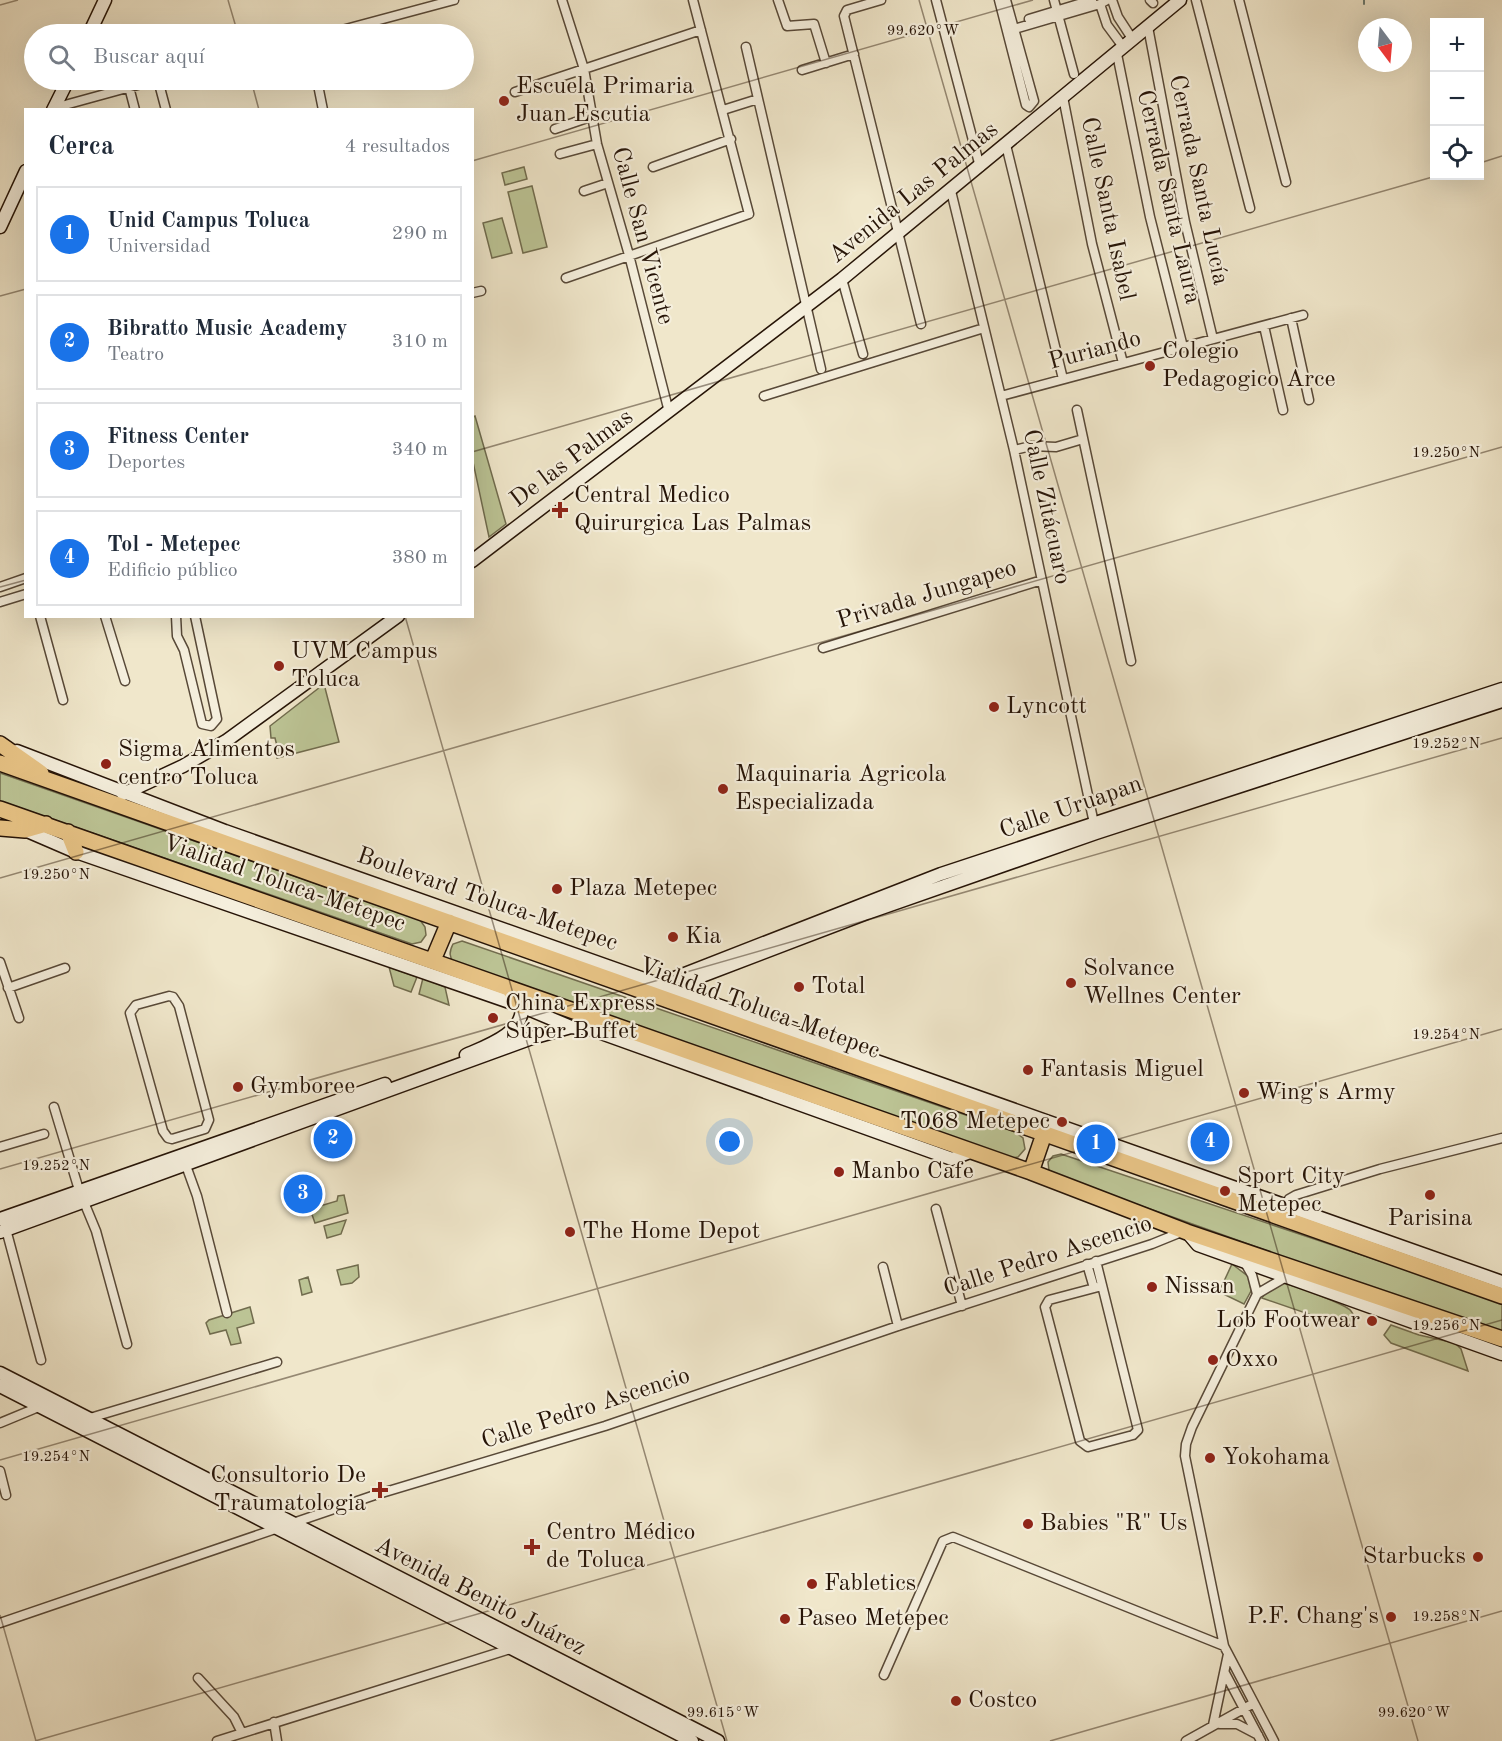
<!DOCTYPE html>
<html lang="es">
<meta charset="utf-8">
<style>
body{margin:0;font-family:"Old Standard TT",serif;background:#f2f2f3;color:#1f2937}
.controls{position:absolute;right:18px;top:18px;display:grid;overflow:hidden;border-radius:0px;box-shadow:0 6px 24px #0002}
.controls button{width:54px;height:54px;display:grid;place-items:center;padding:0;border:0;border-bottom:2px solid #e0e1e3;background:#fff;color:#1f2937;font:30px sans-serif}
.compass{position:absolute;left:1358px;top:18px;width:54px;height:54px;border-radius:50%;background:#fff;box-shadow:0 6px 24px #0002;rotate:164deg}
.you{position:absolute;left:730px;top:1142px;width:21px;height:21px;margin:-15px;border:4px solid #fff;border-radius:50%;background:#1a73e8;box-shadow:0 0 0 9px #1a73e833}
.badge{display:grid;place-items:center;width:39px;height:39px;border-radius:50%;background:#1a73e8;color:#fff;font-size:20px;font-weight:700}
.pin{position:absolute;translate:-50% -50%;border:3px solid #fff;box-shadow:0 2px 6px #0006}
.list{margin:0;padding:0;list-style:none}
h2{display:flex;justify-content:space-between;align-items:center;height:78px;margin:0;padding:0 24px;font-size:26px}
h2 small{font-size:20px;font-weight:400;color:#747a83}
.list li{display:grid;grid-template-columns:39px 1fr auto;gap:18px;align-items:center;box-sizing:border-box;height:96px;margin:0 12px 12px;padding:0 12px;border:2px solid #e0e1e3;border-radius:0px}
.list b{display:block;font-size:22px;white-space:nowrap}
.list p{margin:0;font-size:20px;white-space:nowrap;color:#747a83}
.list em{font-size:20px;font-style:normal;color:#747a83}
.icon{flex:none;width:33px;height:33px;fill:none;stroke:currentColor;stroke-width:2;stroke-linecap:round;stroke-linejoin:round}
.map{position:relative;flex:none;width:1502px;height:1741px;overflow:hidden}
.search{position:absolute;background:#fff;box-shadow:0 6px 24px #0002;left:24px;top:24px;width:450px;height:66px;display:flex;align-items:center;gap:15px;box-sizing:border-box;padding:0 21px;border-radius:33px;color:#747a83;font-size:22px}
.panel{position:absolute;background:#fff;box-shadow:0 6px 24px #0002;left:24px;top:108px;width:450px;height:510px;border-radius:0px}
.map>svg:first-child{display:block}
.green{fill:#bcc495;stroke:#716c4e;stroke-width:1.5}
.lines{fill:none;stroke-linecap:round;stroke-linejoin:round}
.stream{stroke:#6c7b70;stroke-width:2}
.street-casing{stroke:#584938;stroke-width:11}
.secondary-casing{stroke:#261407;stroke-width:15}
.highway-casing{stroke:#261407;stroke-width:18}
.street{stroke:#f5efdd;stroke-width:8}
.secondary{stroke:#f5efdd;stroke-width:12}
.highway{stroke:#e8c486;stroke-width:15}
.ticks{fill:none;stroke:#261407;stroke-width:1.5;stroke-opacity:0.45}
.poi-dot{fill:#8f2418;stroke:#f5efdd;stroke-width:2}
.labels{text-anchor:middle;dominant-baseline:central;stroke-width:4.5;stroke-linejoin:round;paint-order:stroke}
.poi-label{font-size:24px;fill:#261407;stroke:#f5efdd;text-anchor:start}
.street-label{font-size:24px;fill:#261407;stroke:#f5efdd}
.ticks-label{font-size:15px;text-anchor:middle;fill:#261407;stroke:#f5efdd;stroke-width:4.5;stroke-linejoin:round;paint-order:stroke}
</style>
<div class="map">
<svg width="1502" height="1741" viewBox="0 0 1502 1741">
<rect width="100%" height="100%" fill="#f0e7cb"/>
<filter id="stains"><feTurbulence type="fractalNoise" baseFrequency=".00333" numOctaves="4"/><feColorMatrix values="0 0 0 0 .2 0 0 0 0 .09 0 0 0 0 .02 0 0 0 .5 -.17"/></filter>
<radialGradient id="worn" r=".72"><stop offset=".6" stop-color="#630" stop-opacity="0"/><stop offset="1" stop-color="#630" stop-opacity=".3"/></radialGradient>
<!-- green -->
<path class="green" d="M524,167l3,12 -22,6 -3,-12z
M532,186l15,61 -24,6 -15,-61z
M502,218l10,35 -20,5 -9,-35z
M475,416l31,108 -17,13 -16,-75v-45z
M324,684l15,58 -62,16 -1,-3 3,-1 -4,-16h-4l-1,-12z
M0,773l420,147 5,7 1,8 -5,7 -9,2 -412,-143z
M462,941l553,191 8,6 2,11 -7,8 -6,1 -558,-195c-5,-6 -5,-11 -1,-19z
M389,967l28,10 -6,15 -17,-6z
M423,978l22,9 4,18 -30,-11z
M1061,1154l441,148v30c-151,-47 -297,-107 -447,-155l-6,-6 -1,-9 5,-6z
M344,1195l4,18 -33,10 -5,-14 27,-8 1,-5z
M346,1220l-5,14 -14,4 -3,-12z
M1232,1264l17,13 2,14 -7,13 -25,-12z
M358,1265l1,12 -7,6 -11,2 -4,-15z
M308,1277l4,15 -10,3 -3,-15z
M1281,1283c9,0 66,22 70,28 5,6 3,12 -2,17l-87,-30 3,-5z
M250,1307l4,16 -17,5 4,15 -10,2 -5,-15 -16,4 -4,-11 3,-3z
M1391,1325l28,10 36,8 6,6 7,22 -77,-28 -7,-8z"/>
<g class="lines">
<!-- stream -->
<path class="stream" d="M1364,0v4"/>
<!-- street casing -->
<g class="street-casing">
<path id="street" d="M562,0l22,69 13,75 32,111 40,157
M778,0l9,26 27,-2 12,39
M881,0l-34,10 -3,6 77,308
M936,0l44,167
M999,0l27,105 3,2 5,-6 -28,-101
M1054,0l20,74
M1112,0l6,17 15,23
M1150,0l3,3
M1196,0l54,208
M1239,0l47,182
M1100,4l7,21 17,23
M1029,19l63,-19
M1148,27l37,195 28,117
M1011,30l89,-26 7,-4
M327,34l127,-34
M746,47l75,322
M1117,54l33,163 33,130
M802,70l52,-16
M158,80l8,30
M317,80l6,30
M129,87l6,23
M515,92l186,-62
M1063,97l29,147 31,119
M54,108l102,-28
M723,110l35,-11
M555,129l38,-13
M1006,145l57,234
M560,154l37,-10
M653,167l78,-28
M584,191l24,-8
M951,191l63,259 81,378
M566,278l183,-64 -56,-214
M842,279l21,75
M472,293l9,-2
M1291,318l18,82
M1264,326l19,84
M764,396l220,-68
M1001,396l302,-81
M1077,410l54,251
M1014,450l17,-4 25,1 27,-8
M0,587l26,-9
M0,602l26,-8
M40,616l23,84
M105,616l20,65
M176,616l1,20 7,14 18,74 9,2 6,-7 -22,-103
M823,648l219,-68
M0,962l19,56
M8,988l57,-20
M169,996l4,1 6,9 30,114 -4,9 -33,10 -4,-1 -5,-7 -33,-118 6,-8z
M54,1107l25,83 17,41 31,113
M0,1147l44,-13
M184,1160l13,36 30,117
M936,1209l26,97
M1283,1209l6,-10 7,-4 84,-26 122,-31
M3,1218l38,142
M1096,1261l42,169 -5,5 -45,12 -8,-6 -35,-134 4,-7 53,-14
M1245,1263l7,12 5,19
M1087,1264l7,24
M883,1267l15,59
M90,1418l187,-56
M0,1423l41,-17
M0,1471l6,24
M0,1623l375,-128 230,-69 293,-100 254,-82 32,-13
M1225,1673l36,68
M884,1675l59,-134 10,-4 271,109
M198,1678l36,39 8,16
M274,1722l3,19
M1220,1724h17l21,11
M1213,1725l15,-71
M217,1741l296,-93
M1186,1741l68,-38
M1274,1741l-50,-95 -39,-190 1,-12 6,-17 65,-133 29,-17"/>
</g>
<!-- secondary casing -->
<g class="secondary-casing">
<path id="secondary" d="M89,34l16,-34
M53,110l15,-30
M0,227l26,-56
M472,561l370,-282 338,-279
M17,751l208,80 1277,451
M123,794l60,-28 43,-25 172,-125
M25,830l51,22 445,154 50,21 19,2 362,130 18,-7
M659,984l282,-110 561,-185
M685,993l17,-17 165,-63 229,-80 406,-132
M466,1055c18,-8 61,-23 55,-49
M0,1219l385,-135
M0,1232l532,-194 39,-11
M1187,1232l11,13 304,109
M0,1373l718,368
M0,1386l692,355"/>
</g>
<!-- highway casing -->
<g class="highway-casing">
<path id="highway" d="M0,744l41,29
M0,763l1502,533
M0,809l1031,363 156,60 315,107
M0,828l25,2 21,-6
M68,832l8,20
M433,960l16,-38
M509,988l12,18
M1031,1172l13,-38"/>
</g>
<!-- street -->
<use href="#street" class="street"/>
<!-- secondary -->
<use href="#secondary" class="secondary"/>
<!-- highway -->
<use href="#highway" class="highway"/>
</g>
<!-- ticks -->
<path class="ticks" d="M228,0l10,34M919,0l499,1741M0,5l18,-5M251,80l8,30M472,161l561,-161M1480,163l22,-7M0,296l26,-7M472,452l964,-276M0,587l26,-7M405,616l322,1125M0,878l1502,-431M0,1169l1502,-431M0,1460l1502,-431M0,1615l36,126M35,1741l1467,-421M1050,1741l452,-130"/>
<!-- markers -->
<g class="poi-dot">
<circle cx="504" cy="101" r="6"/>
<circle cx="1150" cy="366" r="6"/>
<path d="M557 501h6v6h6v6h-6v6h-6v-6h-6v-6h6z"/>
<circle cx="279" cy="666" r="6"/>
<circle cx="994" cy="707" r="6"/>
<circle cx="106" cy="764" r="6"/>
<circle cx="723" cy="789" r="6"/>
<circle cx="557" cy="889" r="6"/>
<circle cx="673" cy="937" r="6"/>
<circle cx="1071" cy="983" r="6"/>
<circle cx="799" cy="987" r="6"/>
<circle cx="493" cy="1018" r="6"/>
<circle cx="1028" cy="1070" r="6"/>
<circle cx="238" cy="1087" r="6"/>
<circle cx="1244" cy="1093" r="6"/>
<circle cx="1062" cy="1122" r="6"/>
<circle cx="839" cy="1172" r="6"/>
<circle cx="1225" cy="1191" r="6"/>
<circle cx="1430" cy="1195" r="6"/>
<circle cx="570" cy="1232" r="6"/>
<circle cx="1152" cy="1287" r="6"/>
<circle cx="1372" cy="1321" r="6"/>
<circle cx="1213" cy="1360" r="6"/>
<circle cx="1210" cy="1458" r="6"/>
<path d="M377 1481h6v6h6v6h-6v6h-6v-6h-6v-6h6z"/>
<circle cx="1028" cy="1524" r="6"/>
<path d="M529 1538h6v6h6v6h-6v6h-6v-6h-6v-6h6z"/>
<circle cx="1478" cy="1557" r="6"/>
<circle cx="812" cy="1584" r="6"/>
<circle cx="1391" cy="1617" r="6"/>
<circle cx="785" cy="1619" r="6"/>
<circle cx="956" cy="1701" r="6"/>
</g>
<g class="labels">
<!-- poi labels -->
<g class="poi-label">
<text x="516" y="87">Escuela Primaria<tspan x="516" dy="28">Juan Escutia</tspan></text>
<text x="1162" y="352">Colegio<tspan x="1162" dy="28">Pedagogico Arce</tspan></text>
<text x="574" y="496">Central Medico<tspan x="574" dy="28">Quirurgica Las Palmas</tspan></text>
<text x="291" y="652">UVM Campus<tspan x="291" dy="28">Toluca</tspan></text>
<text x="1006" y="707">Lyncott</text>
<text x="118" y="750">Sigma Alimentos<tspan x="118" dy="28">centro Toluca</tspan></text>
<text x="735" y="775">Maquinaria Agricola<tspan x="735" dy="28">Especializada</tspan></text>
<text x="569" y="889">Plaza Metepec</text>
<text x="685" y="937">Kia</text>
<text x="1083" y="969">Solvance<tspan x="1083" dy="28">Wellnes Center</tspan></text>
<text x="811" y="987">Total</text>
<text x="505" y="1004">China Express<tspan x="505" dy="28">Súper Buffet</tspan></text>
<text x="1040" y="1070">Fantasis Miguel</text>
<text x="250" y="1087">Gymboree</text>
<text x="1256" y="1093">Wing's Army</text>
<text x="1050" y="1122" text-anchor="end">T068 Metepec</text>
<text x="851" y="1172">Manbo Cafe</text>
<text x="1237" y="1177">Sport City<tspan x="1237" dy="28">Metepec</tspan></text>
<text x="1430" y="1219" text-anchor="middle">Parisina</text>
<text x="582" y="1232">The Home Depot</text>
<text x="1164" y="1287">Nissan</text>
<text x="1360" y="1321" text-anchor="end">Lob Footwear</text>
<text x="1225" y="1360">Oxxo</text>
<text x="1222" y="1458">Yokohama</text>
<text x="366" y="1476" text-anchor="end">Consultorio De<tspan x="366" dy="28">Traumatologia</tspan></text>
<text x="1040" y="1524">Babies "R" Us</text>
<text x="546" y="1533">Centro Médico<tspan x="546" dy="28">de Toluca</tspan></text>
<text x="1466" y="1557" text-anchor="end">Starbucks</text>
<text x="824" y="1584">Fabletics</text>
<text x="1379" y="1617" text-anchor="end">P.F. Chang's</text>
<text x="797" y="1619">Paseo Metepec</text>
<text x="968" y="1701">Costco</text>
</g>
<!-- street labels -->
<g class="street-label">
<text transform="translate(1198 180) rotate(78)">Cerrada Santa Lucía</text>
<text transform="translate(914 193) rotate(-39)">Avenida Las Palmas</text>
<text transform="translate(1168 197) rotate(77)">Cerrada Santa Laura</text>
<text transform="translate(1107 209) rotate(78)">Calle Santa Isabel</text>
<text transform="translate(642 236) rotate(75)">Calle San Vicente</text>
<text transform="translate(1095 351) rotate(-15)">Puriando</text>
<text transform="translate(572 459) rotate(-37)">De las Palmas</text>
<text transform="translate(1046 507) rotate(78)">Calle Zitácuaro</text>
<text transform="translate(927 595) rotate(-17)">Privada Jungapeo</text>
<text transform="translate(1071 808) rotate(-19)">Calle Uruapan</text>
<text transform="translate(284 884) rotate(19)">Vialidad Toluca-Metepec</text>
<text transform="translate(487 900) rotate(19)">Boulevard Toluca-Metepec</text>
<text transform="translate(759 1009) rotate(20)">Vialidad Toluca-Metepec</text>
<text transform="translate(1048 1257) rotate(-18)">Calle Pedro Ascencio</text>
<text transform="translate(586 1409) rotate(-18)">Calle Pedro Ascencio</text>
<text transform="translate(480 1597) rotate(27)">Avenida Benito Juárez</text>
</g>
</g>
<g class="ticks-label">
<text x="923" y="35">99.620°W</text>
<text x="1446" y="457">19.250°N</text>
<text x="1446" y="748">19.252°N</text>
<text x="56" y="879">19.250°N</text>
<text x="1446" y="1039">19.254°N</text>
<text x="56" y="1170">19.252°N</text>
<text x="1446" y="1330">19.256°N</text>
<text x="56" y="1461">19.254°N</text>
<text x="1446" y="1621">19.258°N</text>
<text x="723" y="1717">99.615°W</text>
<text x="1414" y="1717">99.620°W</text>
</g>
<rect width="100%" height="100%" filter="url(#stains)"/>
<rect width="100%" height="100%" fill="url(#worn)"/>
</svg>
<div class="controls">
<button>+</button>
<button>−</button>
<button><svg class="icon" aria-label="locate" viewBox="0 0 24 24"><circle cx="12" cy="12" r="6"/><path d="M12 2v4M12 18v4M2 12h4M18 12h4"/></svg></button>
</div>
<svg class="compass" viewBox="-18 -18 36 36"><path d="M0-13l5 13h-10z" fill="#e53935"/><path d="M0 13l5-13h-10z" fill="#747a83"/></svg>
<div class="you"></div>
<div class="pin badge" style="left:1096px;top:1144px">1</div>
<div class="pin badge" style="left:333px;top:1139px">2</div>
<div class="pin badge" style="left:303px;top:1194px">3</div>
<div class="pin badge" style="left:1210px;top:1142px">4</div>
<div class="search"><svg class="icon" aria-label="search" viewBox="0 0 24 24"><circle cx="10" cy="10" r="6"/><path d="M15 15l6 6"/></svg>Buscar aquí</div>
<section class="panel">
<h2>Cerca<small>4 resultados</small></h2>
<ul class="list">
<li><span class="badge">1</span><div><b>Unid Campus Toluca</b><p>Universidad</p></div><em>290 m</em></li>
<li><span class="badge">2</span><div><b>Bibratto Music Academy</b><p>Teatro</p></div><em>310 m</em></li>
<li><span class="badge">3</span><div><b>Fitness Center</b><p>Deportes</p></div><em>340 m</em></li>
<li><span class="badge">4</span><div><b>Tol - Metepec</b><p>Edificio público</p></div><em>380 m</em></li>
</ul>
</section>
</div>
